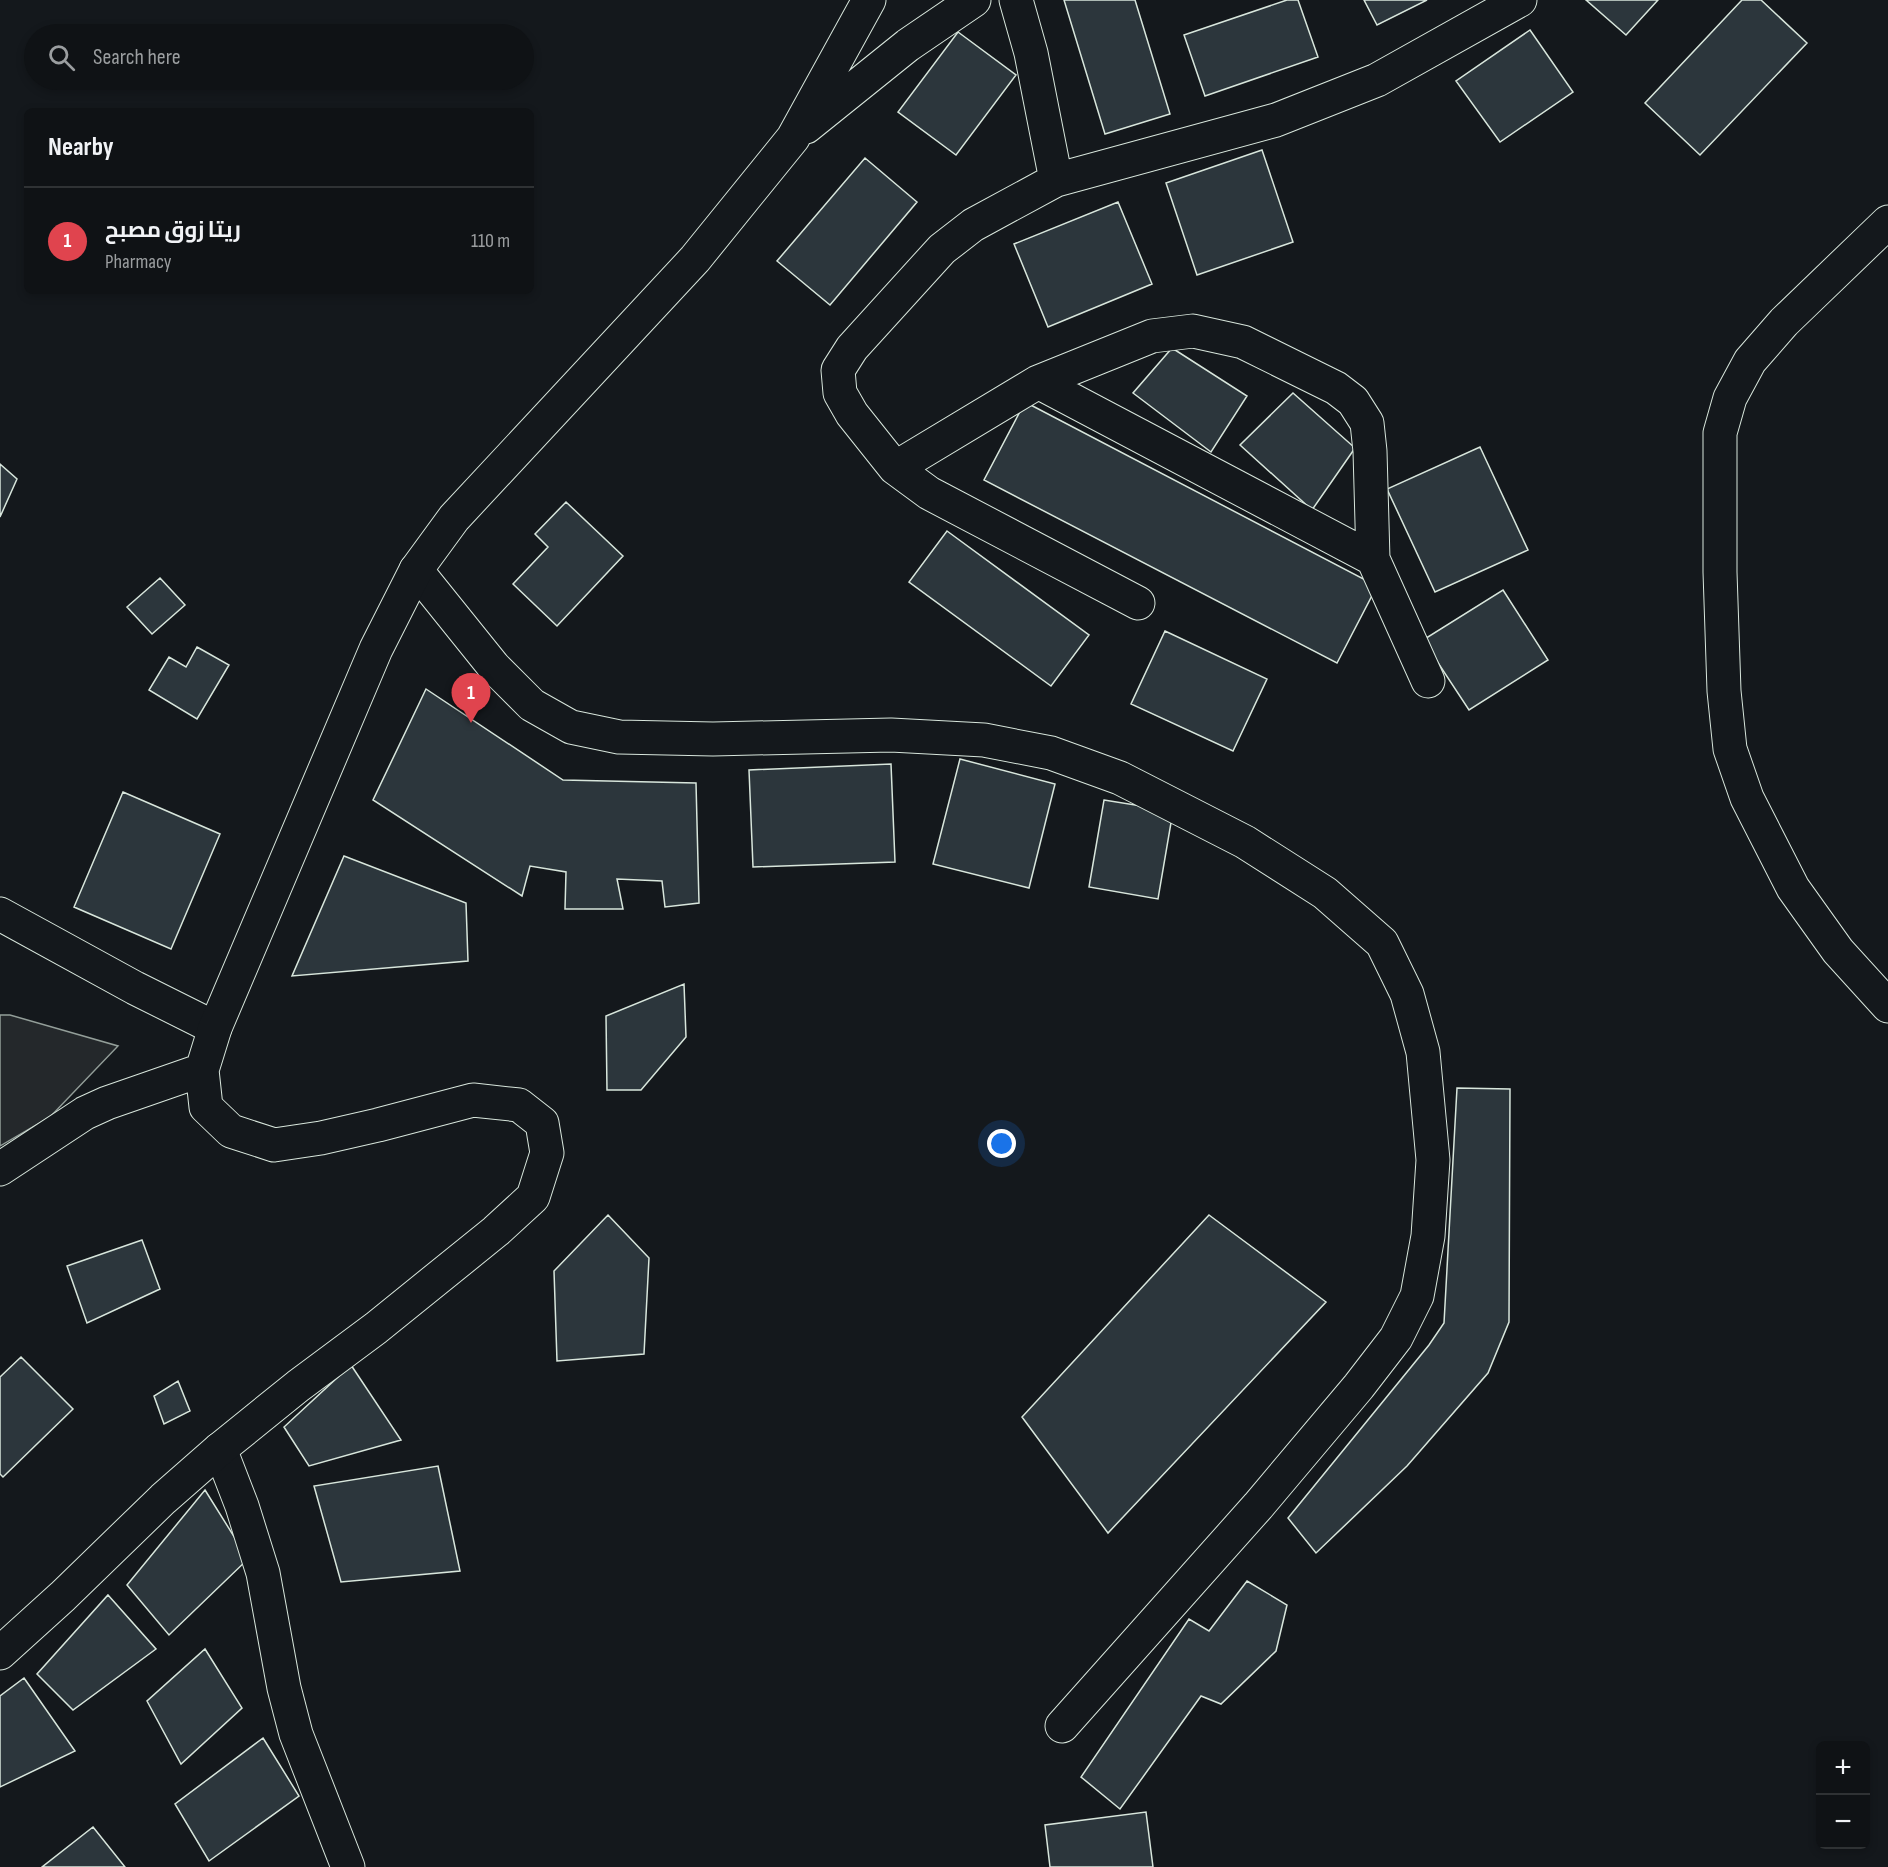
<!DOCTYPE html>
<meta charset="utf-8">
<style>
body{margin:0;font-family:"Sofia Sans Condensed",Cairo,sans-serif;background:#181b1e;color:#f1f3f6}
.controls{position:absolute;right:18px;bottom:18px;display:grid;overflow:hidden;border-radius:9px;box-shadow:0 3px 9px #0003}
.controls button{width:54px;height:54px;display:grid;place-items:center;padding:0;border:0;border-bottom:2px solid #2f3234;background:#0f1215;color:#f1f3f6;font:30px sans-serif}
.you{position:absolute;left:1002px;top:1144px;width:21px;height:21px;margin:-15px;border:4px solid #fff;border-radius:50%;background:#1a73e8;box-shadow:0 0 0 9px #1a73e833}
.badge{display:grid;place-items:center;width:39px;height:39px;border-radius:50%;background:#2563eb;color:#fff;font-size:20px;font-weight:700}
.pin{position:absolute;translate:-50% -50px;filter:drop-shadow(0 2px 3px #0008)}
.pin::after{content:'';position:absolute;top:32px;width:21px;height:18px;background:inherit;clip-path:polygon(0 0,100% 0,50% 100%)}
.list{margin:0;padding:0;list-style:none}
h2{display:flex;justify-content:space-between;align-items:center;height:78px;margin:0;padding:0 24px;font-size:26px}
h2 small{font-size:20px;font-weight:400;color:#9b9ea0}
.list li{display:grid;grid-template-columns:39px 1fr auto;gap:18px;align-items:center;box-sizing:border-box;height:108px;padding:0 24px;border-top:2px solid #2f3234}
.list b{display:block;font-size:22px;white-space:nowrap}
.list p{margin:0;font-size:20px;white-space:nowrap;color:#9b9ea0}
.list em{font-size:20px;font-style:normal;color:#9b9ea0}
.icon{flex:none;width:33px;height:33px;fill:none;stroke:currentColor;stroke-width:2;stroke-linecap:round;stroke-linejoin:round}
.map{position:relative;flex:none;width:1888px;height:1867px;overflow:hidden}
.search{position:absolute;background:#0f1215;box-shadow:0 3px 9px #0003;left:24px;top:24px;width:510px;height:66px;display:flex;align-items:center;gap:15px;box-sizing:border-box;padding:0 21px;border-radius:33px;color:#9b9ea0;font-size:22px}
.panel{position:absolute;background:#0f1215;box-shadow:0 3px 9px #0003;left:24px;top:108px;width:510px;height:186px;border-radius:9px}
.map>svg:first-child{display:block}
.parking{fill:#24282b;stroke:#939e99;stroke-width:1.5}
.building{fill:#2c363c;stroke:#d8e6dc;stroke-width:1.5}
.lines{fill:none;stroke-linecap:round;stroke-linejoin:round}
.street-casing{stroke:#d8e6dc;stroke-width:35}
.secondary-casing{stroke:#d8e6dc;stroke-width:35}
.street{stroke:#14181c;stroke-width:33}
.secondary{stroke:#14181c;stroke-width:33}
</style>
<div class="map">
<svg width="1888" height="1867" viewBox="0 0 1888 1867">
<rect width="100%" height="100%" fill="#14181c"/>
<!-- parking -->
<path class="parking" d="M0,1015h10l108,31 -68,71 -50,29z"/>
<!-- building -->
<path class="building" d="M1064,0h71l35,114 -65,20z
M1287,0h11l20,57 -113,39 -21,-61z
M1364,0h63l-50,25z
M1586,0h72l-32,35z
M1742,0h19l46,43 -107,112 -55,-52z
M1530,30l43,62 -73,50 -44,-61z
M958,32l58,43 -60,80 -58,-43z
M1262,150l31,92 -96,33 -31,-92z
M865,158l52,44 -87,103 -53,-44z
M1118,202l34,82 -104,43 -34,-83z
M1172,348l75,48 -36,56 -78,-59z
M1293,393l62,55 -43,62 -72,-65z
M1025,402l352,184 -40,77 -353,-183z
M1480,447l48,103 -93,42 -48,-103z
M0,464l17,15 -17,38z
M566,502l57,54 -66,70 -44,-42 35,-37 -13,-13z
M947,531l142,104 -38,51 -142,-104z
M160,578l25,27 -33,29 -25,-27z
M1503,590l45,70 -79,50 -46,-70z
M1165,631l102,48 -34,72 -102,-47z
M197,647l32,18 -32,54 -48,-29 20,-33 17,10z
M426,689l137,91 133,3 3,120 -34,4 -3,-26 -45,-2 6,30h-58l1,-37 -36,-6 -8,30 -149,-96z
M960,759l95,25 -26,104 -96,-24z
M891,764l4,98 -142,5 -4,-97z
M123,792l97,42 -49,115 -97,-42z
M1104,800l69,11 -15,88 -69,-12z
M344,856l122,47 2,58 -176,15z
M684,984l2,53 -45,53h-34l-1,-74z
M1457,1088l53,1 -1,233 -21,51 -81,93 -91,87 -28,-35 141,-173 15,-22z
M608,1215l41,43 -5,96 -87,7 -3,-90z
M1209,1215l117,87 -218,231 -86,-116z
M142,1240l18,49 -73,34 -20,-57z
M21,1357l52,52 -70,68 -3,-3v-97z
M351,1365l50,75 -92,26 -25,-39z
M178,1381l12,30 -26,13 -10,-28z
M438,1466l22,105 -119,11 -27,-96z
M205,1490l43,69 -79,76 -42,-50z
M1247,1581l40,24 -11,46 -55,53 -20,-8 -81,113 -39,-32 108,-158 20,12z
M108,1595l48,54 -83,61 -36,-36z
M205,1649l37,59 -61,56 -34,-63z
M24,1678l51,73 -75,36v-91z
M263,1738l36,58 -90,65 -34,-57z
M1146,1812l7,55h-103l-5,-42z
M93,1827l32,40h-83z"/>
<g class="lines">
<!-- street casing -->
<g class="street-casing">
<path id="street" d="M1016,0l15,53 25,127 220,-60 101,-40 143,-80
M1056,180l-83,45 -31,24 -90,99 -14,22 2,23 12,21 43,54 34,25 209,110
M1888,222l-104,100 -34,39 -20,37 -10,35v139l4,119 6,58 17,49 46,90 45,63 50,55
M1038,382l335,177
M895,468l143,-86 114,-46 41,-5 50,11 93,46 17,13 14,22 3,28 3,108 55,122
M416,570l78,97 38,38 39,22 48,10 94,2 178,-4 93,5 67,13 69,25 125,64 80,51 57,50 25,51 16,58 10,108 -5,76 -11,60 -21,42 -37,48 -101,120 -196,220
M0,914l135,74 80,40
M220,1449l22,57 21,67 21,115 12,46 52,133"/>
</g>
<!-- secondary casing -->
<g class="secondary-casing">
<path id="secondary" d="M806,127l102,-82 66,-45
M0,1169l85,-56 22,-10 95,-33
M0,1653l63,-57 100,-97 57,-50 78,-63 78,-58 120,-97 37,-34 14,-44 -5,-30 -23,-18 -46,-5 -95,25 -57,13 -47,7 -43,-14 -25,-24 -4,-37 13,-42 161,-379 40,-79 38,-52 241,-259 98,-121 76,-138"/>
</g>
<!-- street -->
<use href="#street" class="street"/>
<!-- secondary -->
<use href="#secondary" class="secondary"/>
</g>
</svg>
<div class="controls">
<button>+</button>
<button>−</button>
</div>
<div class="you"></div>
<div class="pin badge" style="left:471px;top:723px;background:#e0444e">1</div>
<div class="search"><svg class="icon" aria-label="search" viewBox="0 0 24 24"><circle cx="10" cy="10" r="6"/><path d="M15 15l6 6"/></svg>Search here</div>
<section class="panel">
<h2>Nearby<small></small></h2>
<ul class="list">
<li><span class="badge" style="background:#e0444e">1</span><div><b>ريتا زوق مصبح</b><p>Pharmacy</p></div><em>110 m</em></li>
</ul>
</section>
</div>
